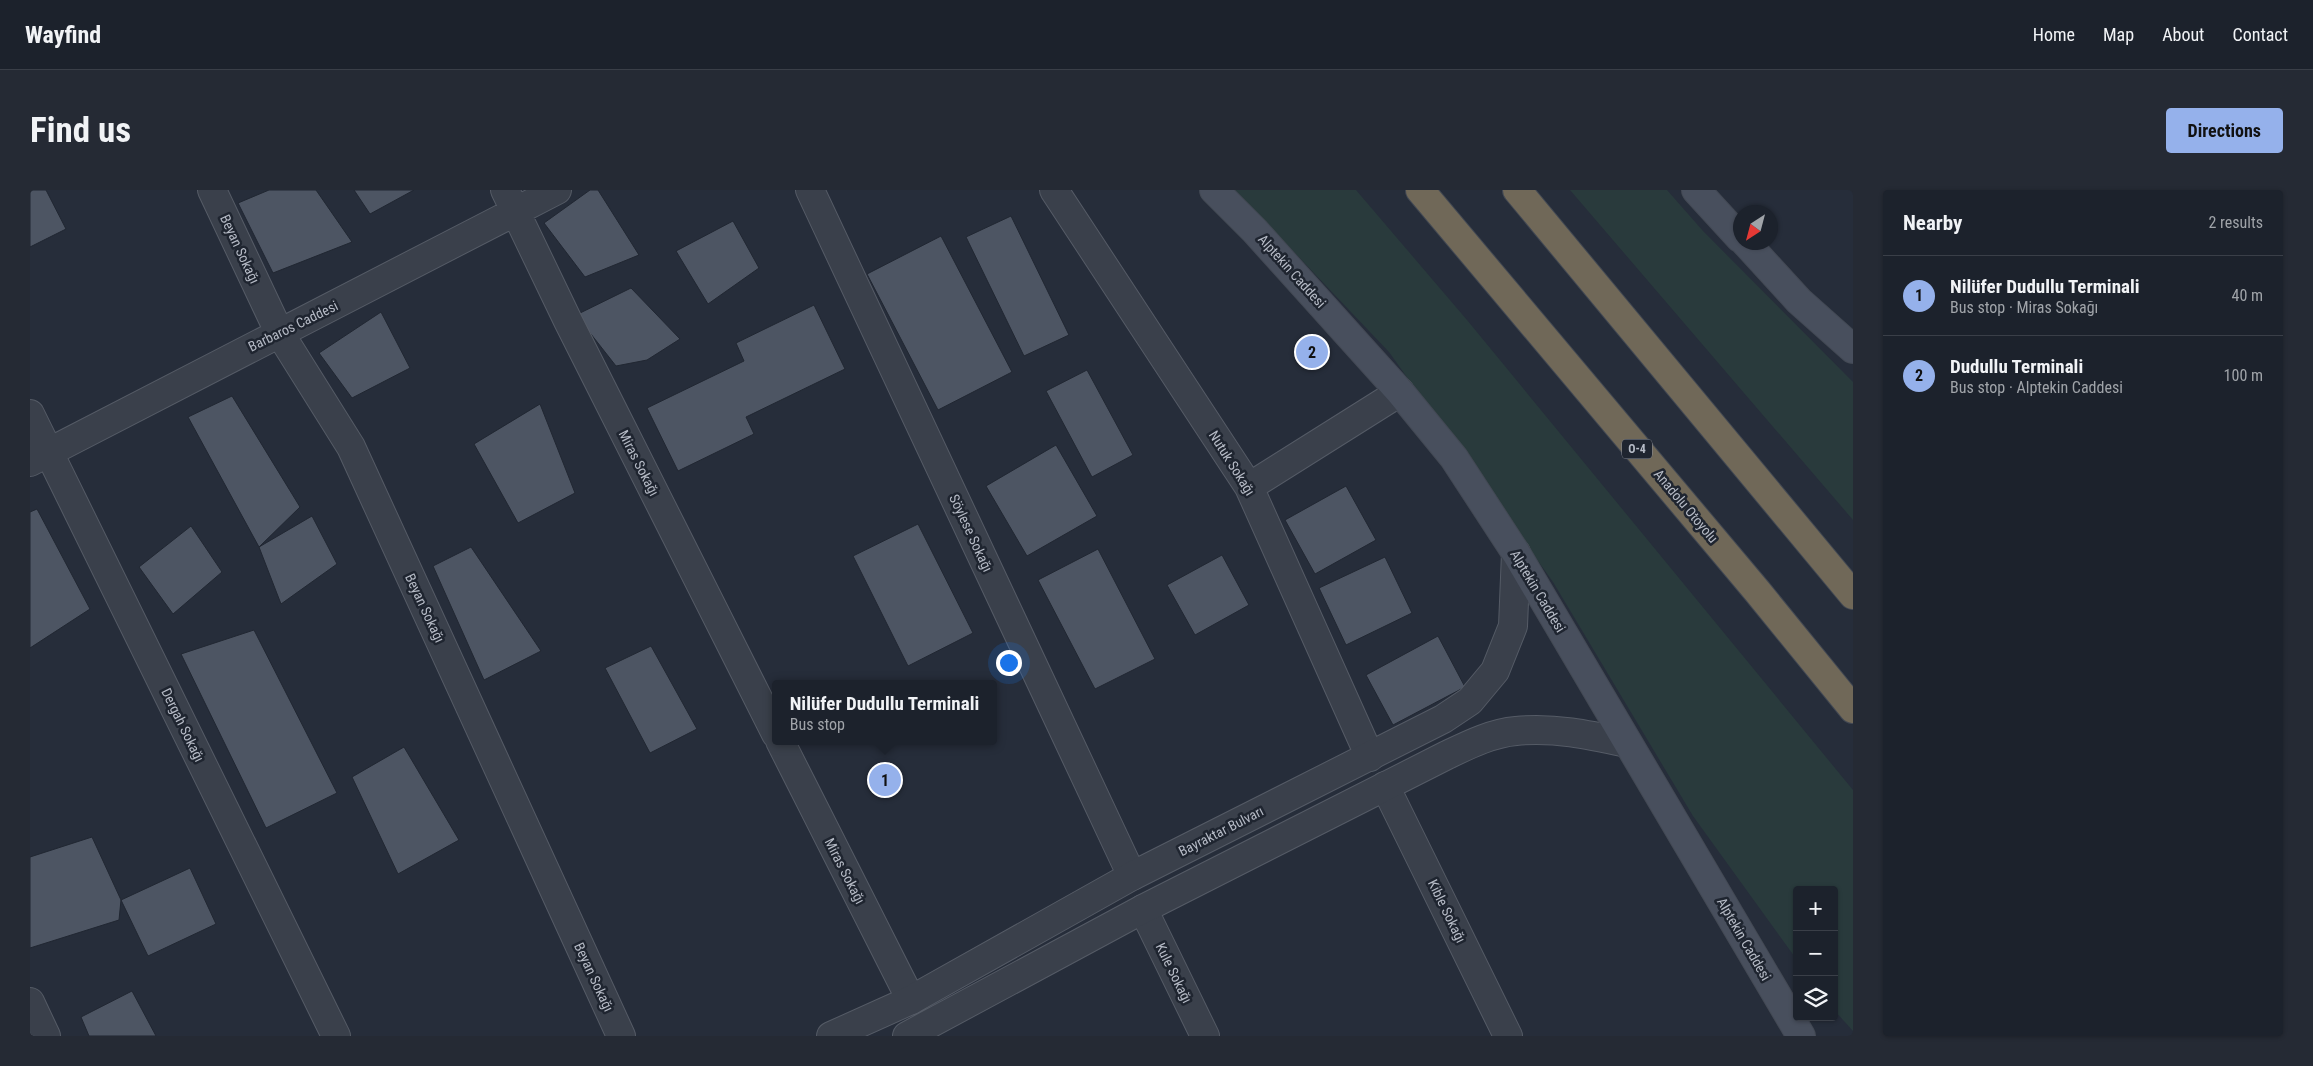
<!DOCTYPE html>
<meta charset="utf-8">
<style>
body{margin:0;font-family:"Roboto Condensed",sans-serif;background:#252a34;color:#f1f3f6}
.controls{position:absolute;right:15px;bottom:15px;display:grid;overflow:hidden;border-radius:5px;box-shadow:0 1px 4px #0004}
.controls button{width:45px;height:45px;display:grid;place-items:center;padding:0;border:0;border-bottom:1px solid #3a3f48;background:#1c222c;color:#f1f3f6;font:25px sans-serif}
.compass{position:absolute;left:1703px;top:15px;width:45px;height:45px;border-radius:50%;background:#1c222c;box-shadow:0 1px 4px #0004;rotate:216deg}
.you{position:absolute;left:978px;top:472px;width:18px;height:18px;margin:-12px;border:4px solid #fff;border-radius:50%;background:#1a73e8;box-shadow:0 0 0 8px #1a73e833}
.badge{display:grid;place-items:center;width:32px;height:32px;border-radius:50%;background:#95b1eb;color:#111;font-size:16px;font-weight:700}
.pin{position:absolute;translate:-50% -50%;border:2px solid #fff;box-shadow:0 1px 5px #0006}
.popup{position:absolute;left:742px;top:490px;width:225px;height:65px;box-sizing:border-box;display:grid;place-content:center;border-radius:5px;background:#1c222c;filter:drop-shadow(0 1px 4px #0005);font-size:16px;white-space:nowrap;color:#a0a4a9}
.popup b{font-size:19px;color:#f1f3f6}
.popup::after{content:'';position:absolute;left:50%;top:100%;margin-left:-10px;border:10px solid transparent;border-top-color:#1c222c}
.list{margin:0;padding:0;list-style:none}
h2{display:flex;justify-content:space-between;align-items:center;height:65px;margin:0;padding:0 20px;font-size:21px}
h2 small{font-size:16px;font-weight:400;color:#a0a4a9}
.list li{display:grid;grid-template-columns:32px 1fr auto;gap:15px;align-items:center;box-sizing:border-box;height:80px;padding:0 20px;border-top:1px solid #3a3f48}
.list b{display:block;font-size:19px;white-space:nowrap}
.list p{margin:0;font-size:16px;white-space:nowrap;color:#a0a4a9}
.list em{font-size:16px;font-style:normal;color:#a0a4a9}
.icon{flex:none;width:28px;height:28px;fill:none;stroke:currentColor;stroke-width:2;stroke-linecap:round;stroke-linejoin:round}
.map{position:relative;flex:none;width:1823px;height:846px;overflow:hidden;border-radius:5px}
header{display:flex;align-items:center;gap:30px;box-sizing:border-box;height:70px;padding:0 25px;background:#1c222c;border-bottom:1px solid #3a3f48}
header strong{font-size:24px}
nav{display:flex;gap:28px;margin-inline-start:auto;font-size:18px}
.intro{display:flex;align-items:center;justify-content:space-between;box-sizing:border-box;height:120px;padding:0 30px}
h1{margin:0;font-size:35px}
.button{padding:12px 22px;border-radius:5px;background:#95b1eb;color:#111;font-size:18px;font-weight:700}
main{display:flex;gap:30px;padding:0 30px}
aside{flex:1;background:#1c222c;border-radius:5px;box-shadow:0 1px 4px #0004}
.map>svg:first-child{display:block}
.green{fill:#293a3c}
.building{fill:#4d5563;stroke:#212732}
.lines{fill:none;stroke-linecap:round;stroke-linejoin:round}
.minor-casing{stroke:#555b66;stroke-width:30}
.tertiary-casing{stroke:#555b66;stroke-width:30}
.secondary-casing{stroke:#434954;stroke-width:30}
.motorway-casing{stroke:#424853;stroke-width:30}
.minor{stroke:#3a404b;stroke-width:28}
.tertiary{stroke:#3a404b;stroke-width:28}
.secondary{stroke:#484f5d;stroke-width:28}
.motorway{stroke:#706858;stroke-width:28}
.labels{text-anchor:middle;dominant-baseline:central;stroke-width:5;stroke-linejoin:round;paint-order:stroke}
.shield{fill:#1f2530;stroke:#898e99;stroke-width:1}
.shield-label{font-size:12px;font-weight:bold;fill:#b6bbc6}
.street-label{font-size:14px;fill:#b6bbc6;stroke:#1f2530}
</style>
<header>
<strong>Wayfind</strong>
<nav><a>Home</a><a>Map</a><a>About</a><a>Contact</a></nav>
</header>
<div class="intro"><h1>Find us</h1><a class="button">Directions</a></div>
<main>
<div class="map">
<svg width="1823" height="846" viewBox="0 0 1823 846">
<rect width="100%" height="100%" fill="#262d3a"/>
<!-- green -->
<path class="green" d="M1205,0h121l111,130 386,470v241l-19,-21v-120h-37v70l-104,-144 -140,-234 -164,-230z
M1540,0h97l36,41 150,151v138z"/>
<!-- building -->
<path class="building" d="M0,0h16l20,39 -36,18z
M239,0h47l36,52 -79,31 -35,-70z
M324,0h60l-44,24z
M560,0h8l41,65 -54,22 -41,-54z
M981,26l58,119 -45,21 -58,-119z
M703,31l26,47 -51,36 -32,-53z
M911,46l71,136 -74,38 -71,-136z
M601,98l49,51 -33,21 -31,6 -40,-51z
M784,115l31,64 -99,48 8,17 -76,37 -31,-63 97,-47 -8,-18z
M351,122l29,56 -58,30 -33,-45z
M1057,180l46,85 -41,22 -46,-86z
M202,206l68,111 -41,40 -71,-130z
M510,214l35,89 -57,30 -44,-79z
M1026,255l41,71 -70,40 -41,-70z
M1316,296l30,54 -61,34 -30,-54z
M7,319l53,100 -60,39v-136z
M282,326l25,48 -56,40 -22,-57z
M888,334l55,109 -65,33 -55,-110z
M161,336l31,46 -49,42 -34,-47z
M441,357l70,104 -57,29 -51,-114z
M1068,359l57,110 -60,30 -57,-109z
M1192,365l27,50 -54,30 -28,-50z
M1355,367l27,56 -66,32 -27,-57z
M224,440l83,163 -71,35 -85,-174z
M1408,446l27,51 -72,38 -27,-50z
M621,456l46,83 -47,24 -45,-85z
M374,557l55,93 -61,34 -46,-97z
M62,647l29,63 -2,20 -89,28v-91z
M160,678l26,56 -68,32 -27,-56z
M102,801l24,45h-67l-8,-19z"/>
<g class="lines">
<!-- minor casing -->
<g class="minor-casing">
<path id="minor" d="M182,0l67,142 72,115 270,589
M475,0l63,131 208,413
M780,0l322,686
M1024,0l195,297 121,270
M0,224l306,622
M0,272l527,-272
M1219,297l151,-95
M750,551l131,259
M1355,596l123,250
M1113,719l62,127
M0,812l16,34"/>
</g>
<!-- tertiary casing -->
<g class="tertiary-casing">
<path id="tertiary" d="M801,846l80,-36 221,-124 311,-157 27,-18 25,-30 18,-45 3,-73
M877,846l236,-127 304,-154c21,-10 45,-22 69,-24 38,-4 74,4 111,12"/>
</g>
<!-- secondary casing -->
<g class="secondary-casing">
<path id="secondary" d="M1184,0l41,41 145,161 54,66 62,95 285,483
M1666,0l44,48
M1715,52l54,59 54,48"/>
</g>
<!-- motorway casing -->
<g class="motorway-casing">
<path id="motorway" d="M1390,0l337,401 96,118
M1487,0l336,405"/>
</g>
<!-- minor -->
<use href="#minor" class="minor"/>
<!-- tertiary -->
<use href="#tertiary" class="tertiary"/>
<!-- secondary -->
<use href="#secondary" class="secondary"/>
<!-- motorway -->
<use href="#motorway" class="motorway"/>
</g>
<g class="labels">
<!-- shield labels -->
<rect class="shield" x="1592" y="249.5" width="30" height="19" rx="4"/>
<g class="shield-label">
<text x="1607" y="259">O-4</text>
</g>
<!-- street labels -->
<g class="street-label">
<text transform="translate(210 59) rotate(65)">Beyan Sokağı</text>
<text transform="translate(1262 81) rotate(48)">Alptekin Caddesi</text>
<text transform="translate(263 136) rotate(-26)">Barbaros Caddesi</text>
<text transform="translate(609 273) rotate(63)">Miras Sokağı</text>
<text transform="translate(1202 273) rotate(58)">Nutuk Sokağı</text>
<text transform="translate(1656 316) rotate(50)">Anadolu Otoyolu</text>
<text transform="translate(941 343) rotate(65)">Söylese Sokağı</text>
<text transform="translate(1508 401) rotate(59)">Alptekin Caddesi</text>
<text transform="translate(395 418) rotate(65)">Beyan Sokağı</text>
<text transform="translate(153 535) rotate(64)">Dergah Sokağı</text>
<text transform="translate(1191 641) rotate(-27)">Bayraktar Bulvarı</text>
<text transform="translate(815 681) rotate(63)">Miras Sokağı</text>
<text transform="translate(1417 721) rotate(64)">Kible Sokağı</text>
<text transform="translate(1714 749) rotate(60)">Alptekin Caddesi</text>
<text transform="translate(1144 783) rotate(64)">Kule Sokağı</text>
<text transform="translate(564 787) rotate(65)">Beyan Sokağı</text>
</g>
</g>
</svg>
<div class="controls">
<button>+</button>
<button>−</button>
<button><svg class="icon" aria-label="layers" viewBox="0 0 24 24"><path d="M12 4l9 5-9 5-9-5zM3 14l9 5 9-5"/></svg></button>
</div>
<svg class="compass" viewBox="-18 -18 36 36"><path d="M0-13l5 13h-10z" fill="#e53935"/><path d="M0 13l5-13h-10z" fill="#a0a4a9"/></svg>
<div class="you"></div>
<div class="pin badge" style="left:855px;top:590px">1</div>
<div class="popup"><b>Nilüfer Dudullu Terminali</b>Bus stop</div>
<div class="pin badge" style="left:1282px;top:162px">2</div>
</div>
<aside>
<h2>Nearby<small>2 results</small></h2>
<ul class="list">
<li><span class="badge">1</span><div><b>Nilüfer Dudullu Terminali</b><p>Bus stop · Miras Sokağı</p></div><em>40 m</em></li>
<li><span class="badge">2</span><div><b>Dudullu Terminali</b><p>Bus stop · Alptekin Caddesi</p></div><em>100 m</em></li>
</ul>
</aside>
</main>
